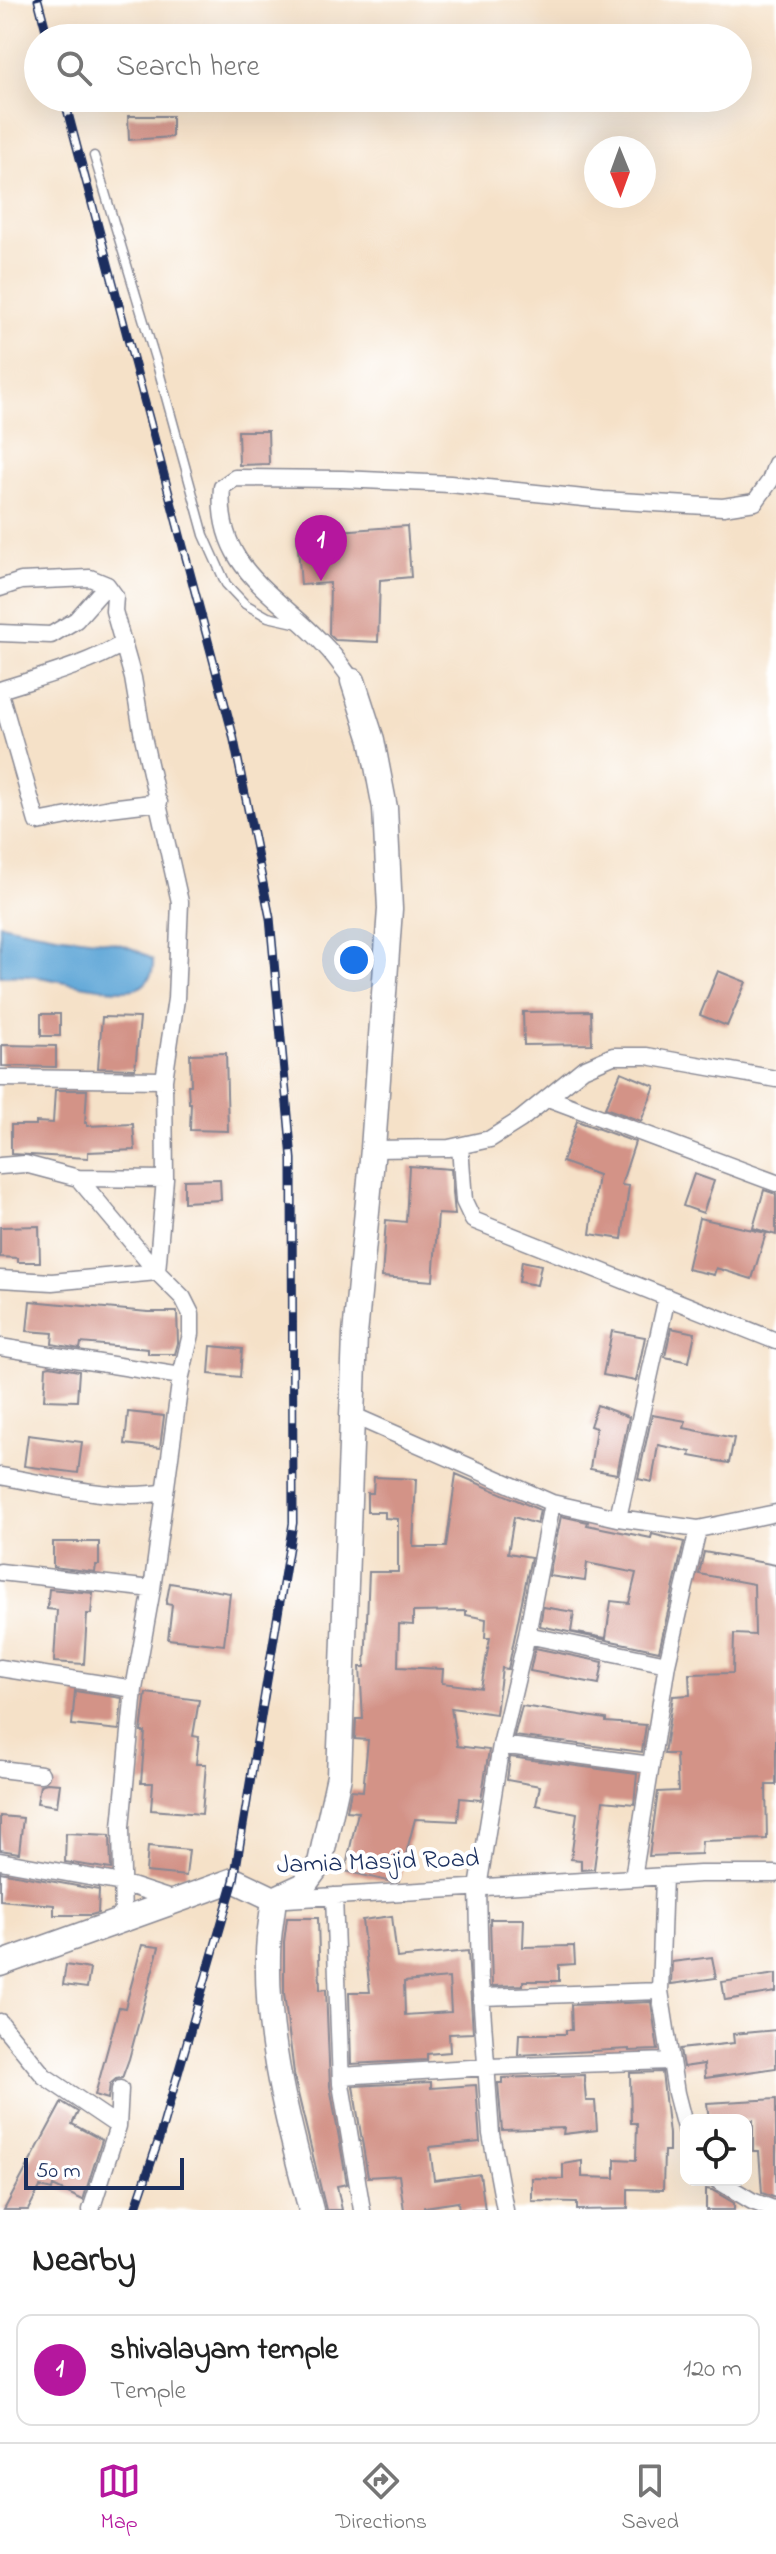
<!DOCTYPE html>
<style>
body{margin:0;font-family:"Indie Flower",sans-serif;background:#f2f2f2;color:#222}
.controls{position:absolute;right:24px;bottom:24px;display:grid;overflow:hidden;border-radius:16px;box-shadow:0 8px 32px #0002}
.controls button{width:72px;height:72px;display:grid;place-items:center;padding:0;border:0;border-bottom:2px solid #e0e0e0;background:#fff;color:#222;font:40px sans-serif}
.compass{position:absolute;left:584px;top:136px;width:72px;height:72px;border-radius:50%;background:#fff;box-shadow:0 8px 32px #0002;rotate:179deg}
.scale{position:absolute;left:24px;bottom:20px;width:160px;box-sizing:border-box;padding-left:8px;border:4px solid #1b2f5e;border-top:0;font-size:22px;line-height:28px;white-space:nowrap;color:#1b2f5e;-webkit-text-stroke:6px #fff;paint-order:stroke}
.you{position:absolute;left:354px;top:960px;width:28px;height:28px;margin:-20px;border:6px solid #fff;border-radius:50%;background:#1a73e8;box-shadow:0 0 0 12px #1a73e833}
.badge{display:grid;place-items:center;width:52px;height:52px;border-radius:50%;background:#b5179e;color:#fff;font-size:26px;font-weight:700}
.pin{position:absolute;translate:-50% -66px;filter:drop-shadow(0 2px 4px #0008)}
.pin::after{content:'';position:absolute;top:42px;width:28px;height:24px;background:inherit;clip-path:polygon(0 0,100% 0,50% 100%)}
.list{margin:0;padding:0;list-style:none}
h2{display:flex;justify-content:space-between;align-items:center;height:104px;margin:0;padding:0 32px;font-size:34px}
h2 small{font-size:26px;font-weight:400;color:#767676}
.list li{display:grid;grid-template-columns:52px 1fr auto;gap:24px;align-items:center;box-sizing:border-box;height:112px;margin:0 16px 16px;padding:0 16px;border:2px solid #e0e0e0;border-radius:16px}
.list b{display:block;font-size:30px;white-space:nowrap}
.list p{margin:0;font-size:26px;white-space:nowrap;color:#767676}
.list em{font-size:26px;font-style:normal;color:#767676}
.icon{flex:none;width:44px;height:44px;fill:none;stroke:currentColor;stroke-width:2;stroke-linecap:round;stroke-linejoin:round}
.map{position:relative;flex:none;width:776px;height:2210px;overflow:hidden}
.search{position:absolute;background:#fff;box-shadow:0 8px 32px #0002;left:24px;right:24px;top:24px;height:88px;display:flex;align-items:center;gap:20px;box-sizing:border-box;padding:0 28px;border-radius:44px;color:#767676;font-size:30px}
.sheet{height:232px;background:#fff}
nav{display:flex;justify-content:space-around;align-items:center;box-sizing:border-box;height:112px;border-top:2px solid #e0e0e0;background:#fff;font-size:22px;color:#767676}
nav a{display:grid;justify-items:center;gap:4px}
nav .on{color:#b5179e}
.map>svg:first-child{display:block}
.water{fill:#62a8d8;stroke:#3e6c9b;stroke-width:2}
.building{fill:#d39387;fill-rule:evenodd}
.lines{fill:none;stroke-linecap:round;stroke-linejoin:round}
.lane-casing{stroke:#888893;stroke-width:11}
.street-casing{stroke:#888893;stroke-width:19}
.secondary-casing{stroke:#888893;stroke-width:27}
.lane{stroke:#fff;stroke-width:8}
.street{stroke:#fff;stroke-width:16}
.secondary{stroke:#fff;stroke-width:24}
.rail-casing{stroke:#1b2f5e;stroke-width:9}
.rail{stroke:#fff;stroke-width:6;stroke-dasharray:18;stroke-linecap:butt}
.labels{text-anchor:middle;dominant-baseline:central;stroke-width:8;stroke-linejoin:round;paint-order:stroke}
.street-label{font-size:26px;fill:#1b2f5e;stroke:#fff}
</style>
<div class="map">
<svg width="776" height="2210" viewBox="0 0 776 2210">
<rect width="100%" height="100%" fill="#fff"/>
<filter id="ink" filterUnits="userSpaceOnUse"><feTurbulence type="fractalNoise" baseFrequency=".0125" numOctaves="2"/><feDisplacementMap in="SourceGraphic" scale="16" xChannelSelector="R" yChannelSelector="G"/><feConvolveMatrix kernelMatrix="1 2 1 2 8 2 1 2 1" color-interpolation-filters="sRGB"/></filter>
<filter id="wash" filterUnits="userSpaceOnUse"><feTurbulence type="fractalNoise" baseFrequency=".006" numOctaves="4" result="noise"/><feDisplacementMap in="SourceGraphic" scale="32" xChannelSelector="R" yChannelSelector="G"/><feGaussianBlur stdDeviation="1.8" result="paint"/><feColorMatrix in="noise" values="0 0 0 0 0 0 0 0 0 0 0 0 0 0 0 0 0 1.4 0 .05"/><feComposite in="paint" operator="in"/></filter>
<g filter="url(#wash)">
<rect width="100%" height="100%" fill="#f5e1c8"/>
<!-- water -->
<path class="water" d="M0,924c21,4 42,9 63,12 33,4 62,4 90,24 1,10 -3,22 -13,27 -18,10 -79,-7 -102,-10 -13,-2 -25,-2 -38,-1z"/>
<g id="blocks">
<!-- building -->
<path class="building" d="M128,116h44v21l-43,3z
M238,431h30l1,33 -30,1z
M407,526l4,51 -31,3 -2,62 -43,-2 -6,-6 1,-51 -29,2 -4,-51z
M718,971l28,11 -19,44 -27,-11z
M591,1011l1,33 -68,1 -1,-33z
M41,1014h19v22h-19z
M102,1017l38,1 -5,51 -37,-1z
M2,1045l54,1v21l-54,-1z
M226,1053l2,78 -38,-1 1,-27h-2l-1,-18h3l-1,-31z
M621,1072l34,14 -14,35 -36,-13z
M55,1090h32l-2,33h2v3l46,-2 2,26 -47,2v6l-77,-4v-29h25v-3l17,1z
M577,1121l58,21 -14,43 8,1 -7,53 -32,-5 8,-59 -36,-13z
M409,1166l42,3 4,46 -17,-1 -5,67 -51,-4 4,-57 20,2z
M694,1174l20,7 -11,32 -20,-7z
M220,1179l1,21 -37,2v-22z
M764,1190l12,4v41l-23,-7z
M699,1218l67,15 -14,46 -36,-11 -2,7 -27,-6z
M39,1226l1,36h-22v-4l-18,-1v-30z
M522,1261l19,4 -4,20 -18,-3z
M30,1301l118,11h29l1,31 -3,11h-27v-5l-67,-6 -1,6 -28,-5 1,-11 -26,-2z
M671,1328l24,5 -6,29 -24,-5z
M612,1331l33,6 -9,44 -33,-6z
M211,1346l31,3 -2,28 -31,-3z
M50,1366l29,5 -2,30 -33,-1 2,-33z
M597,1405l32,12 -12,57 -27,-5 6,-41 -6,-2z
M128,1412l36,4 -4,32 -35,-4z
M652,1415l34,6 -2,7 50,10 -5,25 -39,-7 1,-4 -33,-7 -6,37 -14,-3z
M28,1435l54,7 -4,31 -54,-7z
M456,1474l84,36 -3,14 -23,-7 -6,36 23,4 -23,112 -6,-1 -6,46 -45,-6 6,38 32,4 -8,50 -21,-2 -2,23 -43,-2 -16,62 -7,1 -47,-11 13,-59 -11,-1 4,-21 12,1 5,-51 -13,-1 1,-20h7l-3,-52h5l4,-95h29v-53l-13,-1v-6h-18v-19h6l1,-16 42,2 -3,68h33zM466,1611v4l20,4 -1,19h5l-9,50 -39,-5 1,-14 -45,-2 1,-43 14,1v-13z
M561,1516l27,6 -1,3 64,13 1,-4 32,8 -25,109 -119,-25 3,-19 31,5 -3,20 35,6 5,-37 18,2 7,-30 -49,-10 -2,18 -36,-5z
M53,1542h46v23h-3l-1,7 -42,-5z
M704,1552l72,13v220h-10l1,54 -65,2 -1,13 -52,2 9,-64 20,-1 -2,-37h-12l9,-58 17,-1 -1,-21 44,-1 1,-39 21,1 -1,-51 -55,-10z
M170,1583l60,10 -6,52 -56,-6 4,-34 -6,-1z
M49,1589l44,4 -2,21h-4l-3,50 -30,-2 3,-52 -10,-1z
M535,1648l68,14 -4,22 -69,-13z
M75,1691l47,7 -3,32 -47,-5z
M146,1693l53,7 -6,36 6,1 -3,27h10l-4,50 -51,-4 2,-27h-12l4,-51h-4z
M522,1706l84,13v3l40,3 -4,27 -128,-16z
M510,1757l127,17 -3,30 -31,-3 -9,68 -13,1v-10l-10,-1 6,-46 -41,-8 4,-19 -33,-6z
M47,1783l13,1 -3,22 -20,-3 3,-18z
M0,1816l23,2 -4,35 -19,-3z
M66,1833l44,2 1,34 -46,-7z
M148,1846l41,4 -3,26 -40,-4z
M0,1872l99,18 -1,23 -7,2h-37v-10l-54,-5z
M392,1916l5,42 71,-7 5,82 -24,1 1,18 -23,2v6l-76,4 -2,-72h21l-8,-72zM449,1978l2,34 -46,3 -1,-33z
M287,1918h31l2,72 6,-1 4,97 17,98 -10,2 5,24h-16l-31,-129 -11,-88v-51z
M490,1919h34l-1,28 51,-1 1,18 -16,1v16h-36v4l-31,1z
M142,1945l17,2 -30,112 -7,19 -6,1 -6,5 -2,15 -13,-4 24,-88 6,1z
M712,1957l4,21 -45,6 1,-22z
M66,1965l24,4 -3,19 -24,-3z
M776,1974v18l-51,8 -3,-18z
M651,2002l7,48 -29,1v-2l-111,6 1,-21h47v-4h6l-1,-25z
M776,2030v38l-71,10 -1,-14 -21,3 -3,-18 54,-6 -1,-9z
M662,2072l7,62v17h-5l-1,39 -35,-1v20l-51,1v-8l-45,-1v-23l31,1v-15l19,-3v16l33,1v-19l21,1 1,-37h-6l-1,-50z
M584,2075l2,26h9l2,29 -34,4 1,-6 -62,2 -4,-47h4v-5z
M431,2082v6l45,-3 4,57 -50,5 4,33 46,-6 5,36h-26l-1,-8 -34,5v3h-20l-5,-35 -31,2 -15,-91z
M776,2099v99l-14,-5 -3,-42h-6v-31h-44l-2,-17z
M62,2102l16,10 -6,12 30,16 -19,60 -30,-14 -1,4 -12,-3 -12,23h-24z
M706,2189l6,1 22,13v7h-28z"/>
</g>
</g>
<g filter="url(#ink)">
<use href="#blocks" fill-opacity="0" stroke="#888893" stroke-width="2"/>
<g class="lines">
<!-- lane casing -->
<g class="lane-casing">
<path id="lane" d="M94,156l64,212 46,167 22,49 19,20 23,13 31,7"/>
</g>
<!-- street casing -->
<g class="street-casing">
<path id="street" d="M0,588l21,-7 69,-3 17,7 8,11 -1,15 19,67 10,59 37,165 -4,97 -12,81 1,99 -8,93 26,26 8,16v20l-10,42 -29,213
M0,633l51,2 25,-15 31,-35
M353,681c-9,-11 -17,-24 -27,-34 -47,-53 -111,-76 -104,-160l13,-9 107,1 108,5 153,16 120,7 32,-5 15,-21 6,-17
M0,690c43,-14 85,-24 124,-47
M0,693l37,129 73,-14 49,-6
M0,1078l164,2
M548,1098l228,85
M460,1146l4,55 9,19 303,121
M373,1149l76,-1 41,-9 30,-19 63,-51 30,-13h34l129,23
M0,1166l25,-2 53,14 87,1
M78,1178l79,94
M0,1279l52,3 105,-10
M0,1347l181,29
M352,1415l200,88 66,15 80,11
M0,1476c50,8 115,26 165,16
M618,1518l49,-221
M0,1572l152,17 -18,100 -13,138 2,93
M527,1635l140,29
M0,1668l134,21
M501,1745l150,20
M0,1769l41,5
M0,1861l122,22 55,18
M664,1876l-4,115 16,102 10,39
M633,1878l34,-214 31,-135 78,-16
M334,1896l7,188 21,126
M286,1899l414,-25h76
M482,1997l178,-6
M0,2022l44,54 74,50
M341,2076l146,-9 184,-6
M717,2180l35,21 24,9
M91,2210l27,-84 2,-37
M505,2210l-14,-76 -11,-155 -2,-91 23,-143 26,-110 25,-132"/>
</g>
<!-- secondary casing -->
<g class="secondary-casing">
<path id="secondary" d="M0,1964l234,-84 40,19
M311,2210c-22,-83 -45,-169 -43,-255 0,-19 4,-37 6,-56l30,-14 16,-22 19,-87 16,-441 18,-186 17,-240 -5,-101 -13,-68 -19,-59"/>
</g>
<!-- lane -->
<use href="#lane" class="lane"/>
<!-- street -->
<use href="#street" class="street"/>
<!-- secondary -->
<use href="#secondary" class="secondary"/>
<!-- rail casing -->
<g class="rail-casing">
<path id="rail" d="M38,0l10,38
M64,98l169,637 37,183 22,241 1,364 -59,357 -75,259 -24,71"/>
</g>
<!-- rail -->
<use href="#rail" class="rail"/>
</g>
</g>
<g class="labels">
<!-- street labels -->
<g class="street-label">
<text transform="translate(378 1863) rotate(-2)">Jamia Masjid Road</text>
</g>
</g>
</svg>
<div class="controls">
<button><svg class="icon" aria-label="locate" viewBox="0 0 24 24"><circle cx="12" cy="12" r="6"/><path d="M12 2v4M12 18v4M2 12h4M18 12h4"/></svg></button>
</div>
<svg class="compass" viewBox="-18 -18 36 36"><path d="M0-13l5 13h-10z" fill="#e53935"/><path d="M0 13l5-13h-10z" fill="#767676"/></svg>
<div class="scale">50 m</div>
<div class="you"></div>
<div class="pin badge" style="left:321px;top:581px">1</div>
<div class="search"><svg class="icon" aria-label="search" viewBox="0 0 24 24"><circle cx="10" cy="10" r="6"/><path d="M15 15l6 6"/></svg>Search here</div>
</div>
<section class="sheet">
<h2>Nearby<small></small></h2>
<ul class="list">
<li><span class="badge">1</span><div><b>shivalayam temple</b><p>Temple</p></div><em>120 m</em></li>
</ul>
</section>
<nav>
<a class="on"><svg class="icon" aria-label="map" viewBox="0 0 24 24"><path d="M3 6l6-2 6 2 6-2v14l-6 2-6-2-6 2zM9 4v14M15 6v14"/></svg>Map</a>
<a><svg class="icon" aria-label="directions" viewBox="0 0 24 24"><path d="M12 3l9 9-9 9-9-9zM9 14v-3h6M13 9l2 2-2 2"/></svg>Directions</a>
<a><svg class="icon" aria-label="saved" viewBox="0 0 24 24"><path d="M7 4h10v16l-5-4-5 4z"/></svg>Saved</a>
</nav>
